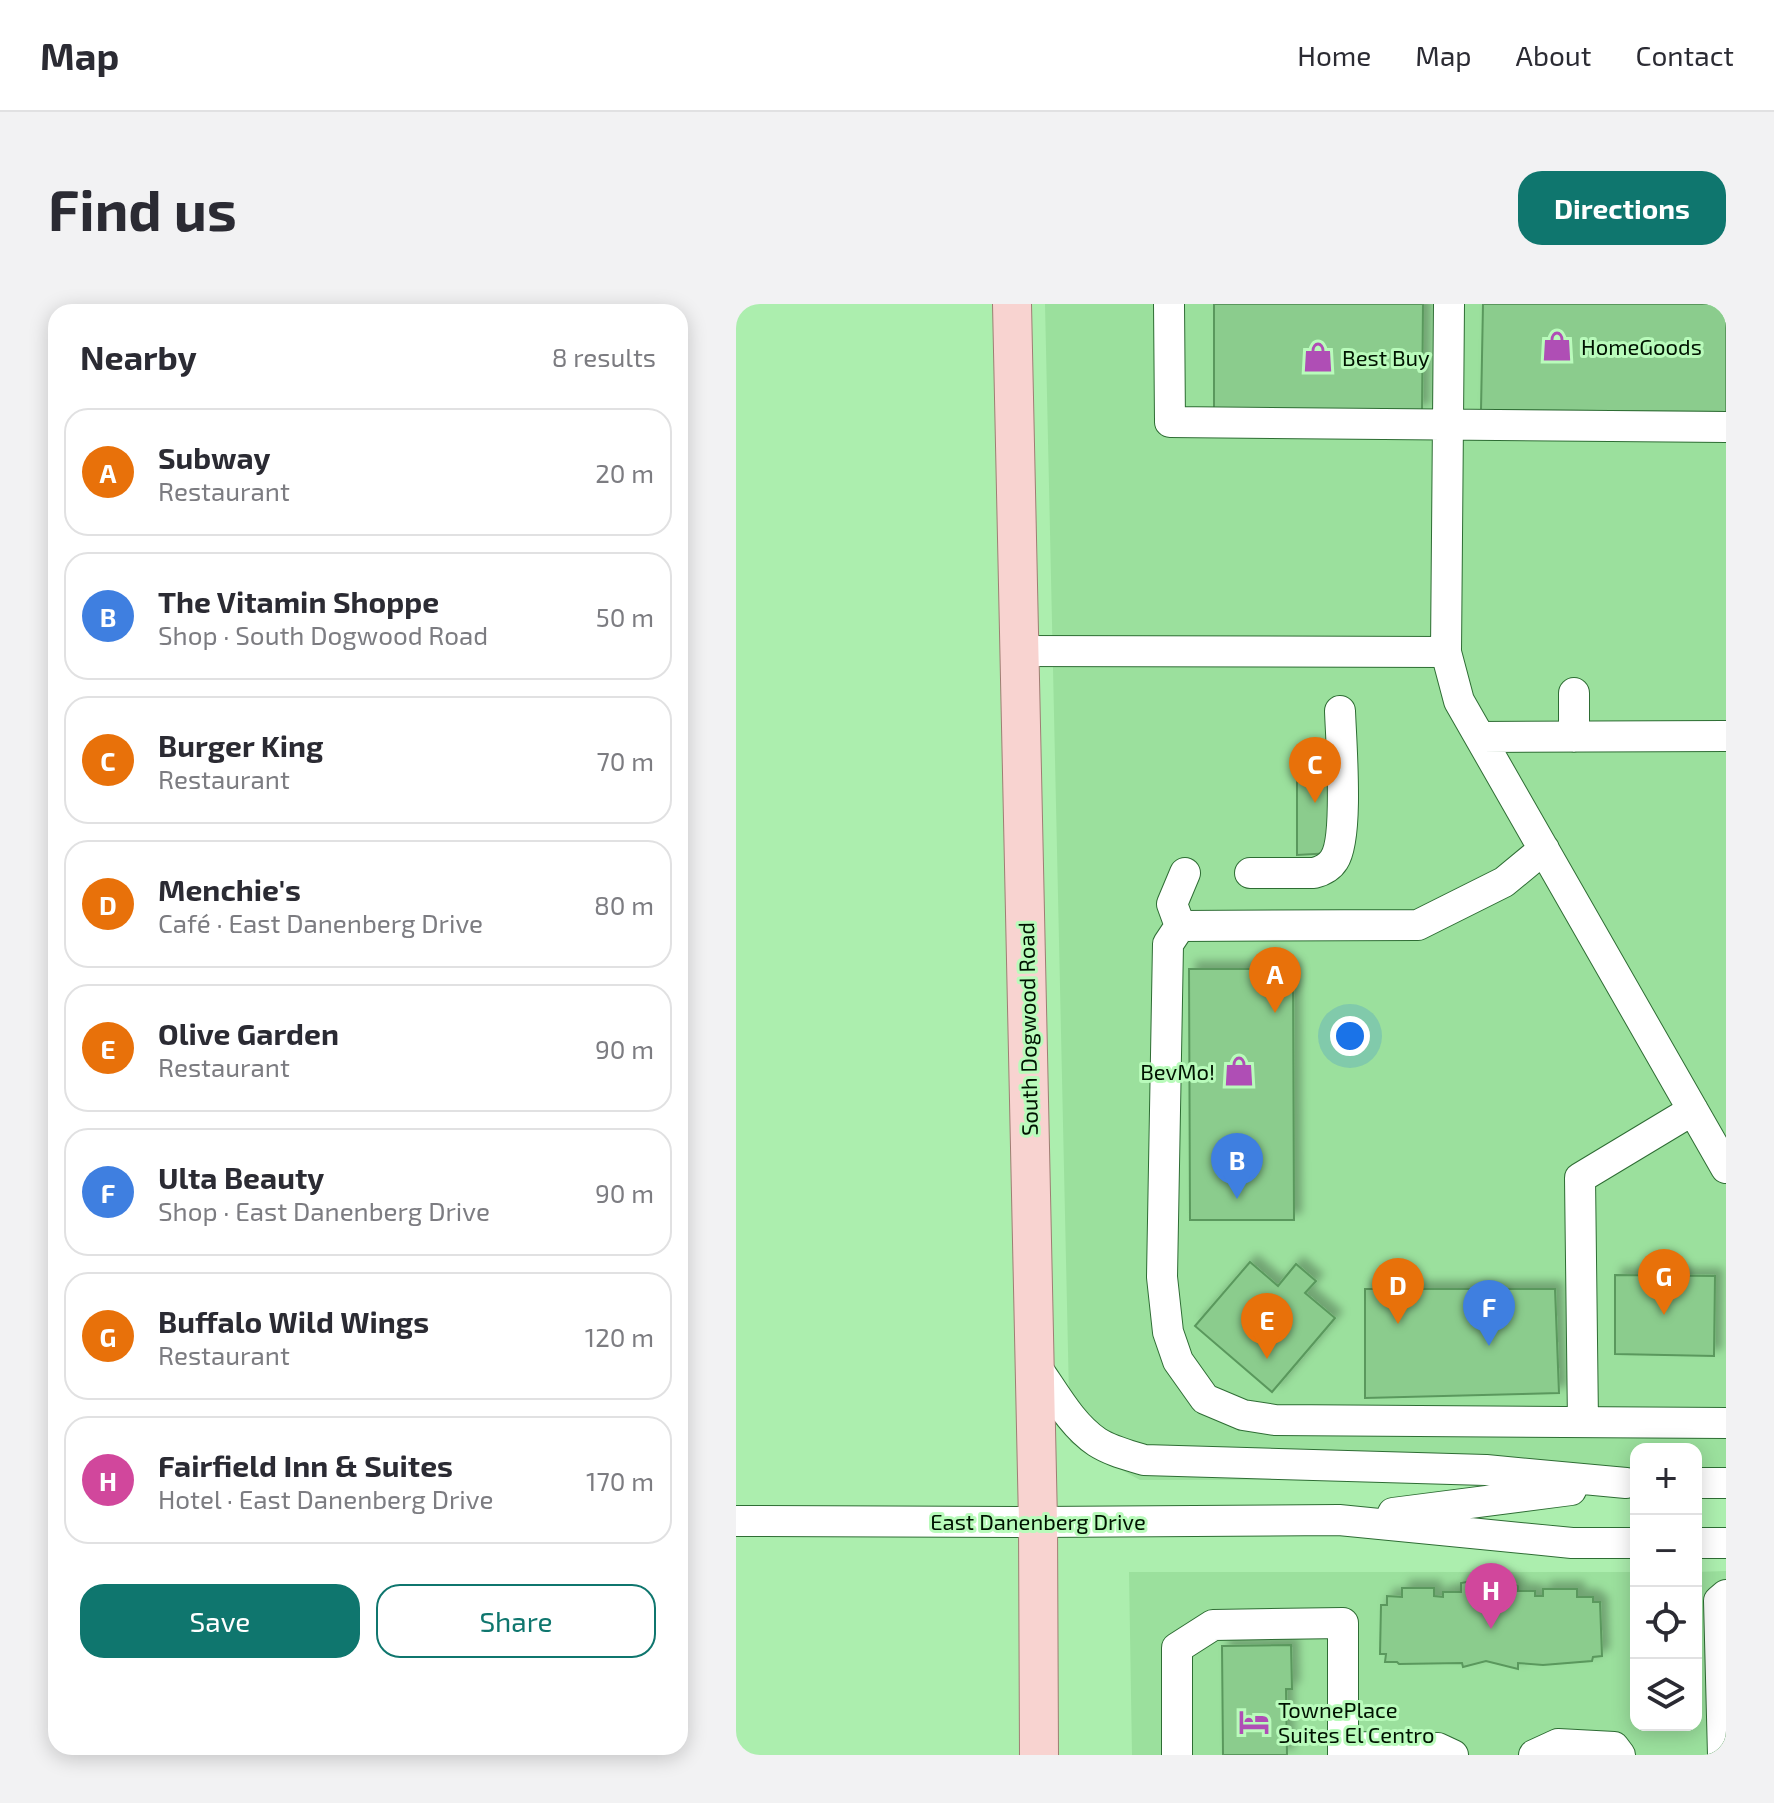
<!DOCTYPE html>
<meta charset="utf-8">
<style>
body{margin:0;font-family:"Exo 2",sans-serif;background:#f2f2f3;color:#2b2b33}
.controls{position:absolute;right:24px;bottom:24px;display:grid;overflow:hidden;border-radius:16px;box-shadow:0 4px 20px #0003}
.controls button{width:72px;height:72px;display:grid;place-items:center;padding:0;border:0;border-bottom:2px solid #e1e1e2;background:#fff;color:#2b2b33;font:40px sans-serif}
.you{position:absolute;left:614px;top:732px;width:28px;height:28px;margin:-20px;border:6px solid #fff;border-radius:50%;background:#1a73e8;box-shadow:0 0 0 12px #1a73e833}
.badge{display:grid;place-items:center;width:52px;height:52px;border-radius:50%;background:#0f766e;color:#fff;font-size:26px;font-weight:700}
.pin{position:absolute;translate:-50% -66px;filter:drop-shadow(0 2px 4px #0008)}
.pin::after{content:'';position:absolute;top:42px;width:28px;height:24px;background:inherit;clip-path:polygon(0 0,100% 0,50% 100%)}
.list{margin:0;padding:0;list-style:none}
h2{display:flex;justify-content:space-between;align-items:center;height:104px;margin:0;padding:0 32px;font-size:34px}
h2 small{font-size:26px;font-weight:400;color:#7c7c81}
.list li{display:grid;grid-template-columns:52px 1fr auto;gap:24px;align-items:center;box-sizing:border-box;height:128px;margin:0 16px 16px;padding:0 16px;border:2px solid #e1e1e2;border-radius:24px}
.list b{display:block;font-size:30px;white-space:nowrap}
.list p{margin:0;font-size:26px;white-space:nowrap;color:#7c7c81}
.list em{font-size:26px;font-style:normal;color:#7c7c81}
.actions{display:flex;gap:16px;padding:24px 32px}
.actions a{flex:1;padding:18px 0;border:2px solid #0f766e;border-radius:24px;text-align:center;font-size:28px;color:#0f766e}
.actions .main{background:#0f766e;color:#fff}
.icon{flex:none;width:44px;height:44px;fill:none;stroke:currentColor;stroke-width:2;stroke-linecap:round;stroke-linejoin:round}
.map{position:relative;flex:none;width:990px;height:1451px;overflow:hidden;border-radius:24px}
header{display:flex;align-items:center;gap:48px;box-sizing:border-box;height:112px;padding:0 40px;background:#fff;border-bottom:2px solid #e1e1e2}
header strong{font-size:38px}
nav{display:flex;gap:44px;margin-inline-start:auto;font-size:28px}
.intro{display:flex;align-items:center;justify-content:space-between;box-sizing:border-box;height:192px;padding:0 48px}
h1{margin:0;font-size:56px}
.button{padding:20px 36px;border-radius:24px;background:#0f766e;color:#fff;font-size:28px;font-weight:700}
main{display:flex;gap:48px;padding:0 48px}
aside{flex:1;background:#fff;border-radius:24px;box-shadow:0 4px 20px #0003}
.map>svg:first-child{display:block}
.built{fill:#9be09d}
.building{fill:#8bcc8d;stroke:#5a985d;stroke-width:2;filter:url(#shadow)}
.lines{fill:none;stroke-linecap:round;stroke-linejoin:round}
.minor-casing{stroke:#2e6d34;stroke-width:32}
.major-casing{stroke:#9f7d73;stroke-width:40}
.minor{stroke:#fff;stroke-width:30}
.major{stroke:#f8d3d0;stroke-width:38}
.labels{text-anchor:middle;dominant-baseline:central;stroke-width:6;stroke-linejoin:round;paint-order:stroke}
.poi-label{font-size:22px;fill:#001301;stroke:#b9fbbb;text-anchor:start}
.street-label{font-size:22px;fill:#001301;stroke:#b9fbbb}
</style>
<header>
<strong>Map</strong>
<nav><a>Home</a><a>Map</a><a>About</a><a>Contact</a></nav>
</header>
<div class="intro"><h1>Find us</h1><a class="button">Directions</a></div>
<main>
<aside>
<h2>Nearby<small>8 results</small></h2>
<ul class="list">
<li><span class="badge" style="background:#e8710a">A</span><div><b>Subway</b><p>Restaurant</p></div><em>20 m</em></li>
<li><span class="badge" style="background:#3f7fe0">B</span><div><b>The Vitamin Shoppe</b><p>Shop · South Dogwood Road</p></div><em>50 m</em></li>
<li><span class="badge" style="background:#e8710a">C</span><div><b>Burger King</b><p>Restaurant</p></div><em>70 m</em></li>
<li><span class="badge" style="background:#e8710a">D</span><div><b>Menchie's</b><p>Café · East Danenberg Drive</p></div><em>80 m</em></li>
<li><span class="badge" style="background:#e8710a">E</span><div><b>Olive Garden</b><p>Restaurant</p></div><em>90 m</em></li>
<li><span class="badge" style="background:#3f7fe0">F</span><div><b>Ulta Beauty</b><p>Shop · East Danenberg Drive</p></div><em>90 m</em></li>
<li><span class="badge" style="background:#e8710a">G</span><div><b>Buffalo Wild Wings</b><p>Restaurant</p></div><em>120 m</em></li>
<li><span class="badge" style="background:#d1479c">H</span><div><b>Fairfield Inn &amp; Suites</b><p>Hotel · East Danenberg Drive</p></div><em>170 m</em></li>
</ul>
<div class="actions"><a class="main">Save</a><a>Share</a></div>
</aside>
<div class="map">
<svg width="990" height="1451" viewBox="0 0 990 1451">
<defs>
<filter id="shadow"><feDropShadow dx="7" dy="-7" stdDeviation="4" flood-color="#0004"/></filter>
</defs>
<rect width="100%" height="100%" fill="#aceeae"/>
<!-- built -->
<path class="built" d="M309,0h681v1176h-30v-31h-60v31h-496l-70,-38z
M990,1267v184h-594l-3,-183h507v153h60v-153z"/>
<!-- building -->
<path class="building" d="M478,0h209l-1,107h-208z
M747,0h243v108l-245,-2z
M561,448h37l-2,101 -35,2z
M453,665h104l1,251h-104z
M514,958l28,24 18,-22 20,17 -11,12 30,25 -63,74 -77,-66z
M879,971l100,1 -1,80 -99,-2z
M629,985h190l4,104 -194,5z
M751,1274l26,5 5,3v5h17v5h8v-7h34v8h16v5h7l2,54 -9,1 -1,4 -49,4 -25,-2v6l-32,-8 -23,6 -1,-4 -63,1 -2,-2h-12l1,-8h-6l1,-49h6v-9l15,1v-9h32v8l9,1v-5h18v-9z
M555,1341l1,44h-6l1,66h-64l-1,-109z"/>
<g class="lines">
<!-- minor casing -->
<g class="minor-casing">
<path id="minor" d="M433,0l1,118 556,5
M713,0l-3,348 13,49 267,467
M283,347l427,1
M838,389v44
M744,433l246,-1
M514,569h64c8,-2 15,-5 20,-13 15,-22 7,-119 6,-149
M444,622l-12,18 -6,333 6,55 10,29 27,38 38,16 32,5 451,3
M444,622l238,-1 86,-43 40,-33
M444,622l-8,-22 13,-31
M298,1060c19,26 36,60 63,78 14,9 31,13 47,18l342,10 140,13
M847,1118l-3,-244 113,-68
M960,1179h30
M657,1209l178,-23
M0,1217l302,1 301,-2 233,23h64
M960,1239h30
M607,1443l95,1 15,7
M441,1451v-107l36,-23 130,-2v132
M798,1451l24,-11 56,3 6,8
M987,1451l-4,-154 7,-6"/>
</g>
<!-- major casing -->
<g class="major-casing">
<path id="major" d="M276,0l26,1218 1,233"/>
</g>
<!-- minor -->
<use href="#minor" class="minor"/>
<!-- major -->
<use href="#major" class="major"/>
</g>
<!-- icons -->
<defs>
<g id="shop-bare" transform="scale(2.4)"><path d="M-5-2.5h2.3a2.7 3.5 0 0 1 5.4 0H5L5.5 6h-11ZM-1.5-2.5h3a1.5 2.3 0 0 0-3 0Z" fill="#af4eb5" stroke="#b9fbbb" stroke-width="2.5" paint-order="stroke"/></g>
<g id="hotel-bare" transform="scale(2.4)"><path d="M-6-4.5h1.5V1H6V5H4.5V3h-9V5H-6ZM-4 0a1.8 1.8 0 1 1 3.6 0ZM.5 0V-2.5h3Q6-2.5 6 0Z" fill="#af4eb5" stroke="#b9fbbb" stroke-width="2.5" paint-order="stroke"/></g>
</defs>
<g fill-rule="evenodd">
<use href="#shop-bare" x="821" y="42"/>
<use href="#shop-bare" x="582" y="53"/>
<use href="#shop-bare" x="503" y="767"/>
<use href="#hotel-bare" x="518" y="1418"/>
</g>
<g class="labels">
<!-- poi labels -->
<g class="poi-label">
<text x="845" y="42">HomeGoods</text>
<text x="606" y="53">Best Buy</text>
<text x="479" y="767" text-anchor="end">BevMo!</text>
<text x="542" y="1405">TownePlace<tspan x="542" dy="25">Suites El Centro</tspan></text>
</g>
<!-- street labels -->
<g class="street-label">
<text transform="translate(291 725) rotate(-91)">South Dogwood Road</text>
<text x="302" y="1217">East Danenberg Drive</text>
</g>
</g>
</svg>
<div class="controls">
<button>+</button>
<button>−</button>
<button><svg class="icon" aria-label="locate" viewBox="0 0 24 24"><circle cx="12" cy="12" r="6"/><path d="M12 2v4M12 18v4M2 12h4M18 12h4"/></svg></button>
<button><svg class="icon" aria-label="layers" viewBox="0 0 24 24"><path d="M12 4l9 5-9 5-9-5zM3 14l9 5 9-5"/></svg></button>
</div>
<div class="you"></div>
<div class="pin badge" style="left:539px;top:709px;background:#e8710a">A</div>
<div class="pin badge" style="left:501px;top:895px;background:#3f7fe0">B</div>
<div class="pin badge" style="left:579px;top:499px;background:#e8710a">C</div>
<div class="pin badge" style="left:662px;top:1020px;background:#e8710a">D</div>
<div class="pin badge" style="left:531px;top:1055px;background:#e8710a">E</div>
<div class="pin badge" style="left:753px;top:1042px;background:#3f7fe0">F</div>
<div class="pin badge" style="left:928px;top:1011px;background:#e8710a">G</div>
<div class="pin badge" style="left:755px;top:1325px;background:#d1479c">H</div>
</div>
</main>
